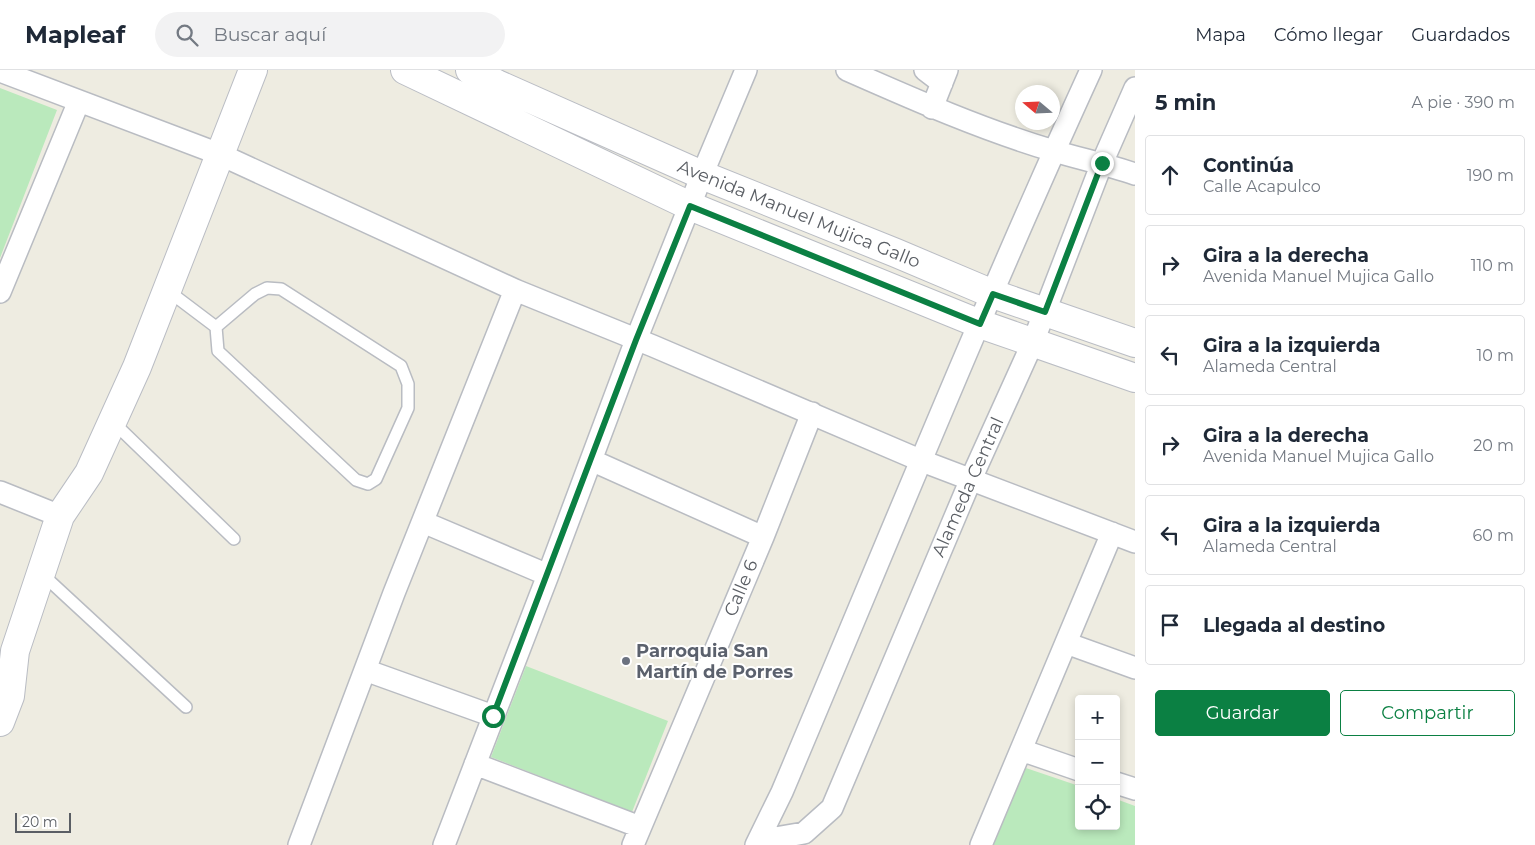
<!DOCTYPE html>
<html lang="es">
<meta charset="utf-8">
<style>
body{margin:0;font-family:Montserrat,sans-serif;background:#f2f2f3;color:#1f2937}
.controls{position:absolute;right:15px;bottom:15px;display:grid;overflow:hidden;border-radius:5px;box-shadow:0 2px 8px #0003}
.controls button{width:45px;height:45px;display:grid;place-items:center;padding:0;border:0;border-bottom:1px solid #e0e1e3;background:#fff;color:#1f2937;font:25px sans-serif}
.compass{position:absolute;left:1015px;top:15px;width:45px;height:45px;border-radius:50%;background:#fff;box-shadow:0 2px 8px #0003;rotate:289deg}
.scale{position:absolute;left:15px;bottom:12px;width:56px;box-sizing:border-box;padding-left:5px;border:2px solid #5a5e64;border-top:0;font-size:14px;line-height:18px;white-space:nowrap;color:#5a5e64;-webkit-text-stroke:4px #fff;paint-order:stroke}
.stop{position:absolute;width:15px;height:15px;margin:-11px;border:4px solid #0b8043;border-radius:50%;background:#fff}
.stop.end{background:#0b8043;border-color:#fff;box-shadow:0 1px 5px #0008}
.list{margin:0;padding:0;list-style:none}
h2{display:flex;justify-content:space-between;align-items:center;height:65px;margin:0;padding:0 20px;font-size:21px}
h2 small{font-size:16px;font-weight:400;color:#747a83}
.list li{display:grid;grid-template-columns:32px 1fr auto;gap:15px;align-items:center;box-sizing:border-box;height:80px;margin:0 10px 10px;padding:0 10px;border:1px solid #e0e1e3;border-radius:5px}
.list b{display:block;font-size:19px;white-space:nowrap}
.list p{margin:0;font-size:16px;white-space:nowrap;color:#747a83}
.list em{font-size:16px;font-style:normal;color:#747a83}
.actions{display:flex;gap:10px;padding:15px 20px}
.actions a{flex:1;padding:11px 0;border:1px solid #0b8043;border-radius:5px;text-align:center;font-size:18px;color:#0b8043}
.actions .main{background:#0b8043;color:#fff}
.icon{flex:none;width:28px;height:28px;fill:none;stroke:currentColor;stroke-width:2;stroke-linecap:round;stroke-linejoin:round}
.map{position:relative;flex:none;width:1135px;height:775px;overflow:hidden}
header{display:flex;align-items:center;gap:30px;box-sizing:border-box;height:70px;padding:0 25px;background:#fff;border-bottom:1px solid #e0e1e3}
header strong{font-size:24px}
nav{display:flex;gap:28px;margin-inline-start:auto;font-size:18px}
.search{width:350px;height:45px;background:#f2f2f3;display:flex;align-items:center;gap:12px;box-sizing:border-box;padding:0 18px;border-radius:28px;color:#747a83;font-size:19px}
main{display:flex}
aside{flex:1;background:#fff}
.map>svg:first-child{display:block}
.green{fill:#bae9bc}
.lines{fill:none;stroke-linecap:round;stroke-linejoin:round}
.lane-casing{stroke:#b9bcc2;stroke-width:14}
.street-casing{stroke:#b9bcc2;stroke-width:24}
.secondary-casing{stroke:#babdc4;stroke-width:30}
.lane{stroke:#fff;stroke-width:11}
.street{stroke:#fff;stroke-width:21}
.secondary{stroke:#fff;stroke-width:28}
.route{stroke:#0b8043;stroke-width:6}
.worship-dot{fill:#6b7280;stroke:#fff;stroke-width:2}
.labels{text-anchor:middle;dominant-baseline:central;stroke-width:4;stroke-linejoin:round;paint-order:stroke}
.street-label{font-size:18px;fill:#5a5e64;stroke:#fff}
.worship-label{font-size:18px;font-weight:bold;fill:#5b616d;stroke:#fff;text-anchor:start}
</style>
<header>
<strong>Mapleaf</strong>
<div class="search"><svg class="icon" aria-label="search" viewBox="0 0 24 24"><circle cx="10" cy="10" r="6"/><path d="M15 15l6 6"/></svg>Buscar aquí</div>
<nav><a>Mapa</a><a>Cómo llegar</a><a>Guardados</a></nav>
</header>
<main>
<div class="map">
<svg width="1135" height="775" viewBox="0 0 1135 775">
<rect width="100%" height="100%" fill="#eeece1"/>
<!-- green -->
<path class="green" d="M0,18l57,22 -57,148z
M526,596l142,55 -36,91 -141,-55z
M1020,696l59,20v40h37v-27l19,7v39h-142z"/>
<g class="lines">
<!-- lane casing -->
<g class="lane-casing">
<path id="lane" d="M167,220l49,37 2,24 138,129 12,4 8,-5 32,-71v-24l-7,-18 -120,-77 -14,-1 -12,6 -39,33
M113,352l121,117
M42,504l144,133"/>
</g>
<!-- street casing -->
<g class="street-casing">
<path id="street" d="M847,0c68,30 136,60 207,81 27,8 54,14 81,23
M925,0l17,13
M0,1l219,83 296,136 138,56 269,115 213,81
M932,38l15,-38
M0,222l79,-191
M591,390l172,77
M0,422l60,24
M423,452l125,53
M1066,573l69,25
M365,600l128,46
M1021,680l58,20
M475,694l165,63
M1116,713l19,6
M758,771l46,-8 28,-25 139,-329 62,-137 69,-179 33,-75
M299,775l95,-252 121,-303
M444,775l104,-270 88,-235 66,-165 44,-105
M633,775l130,-308 49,-124
M756,775l26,-53c102,-241 200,-484 309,-722
M981,775l131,-312"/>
</g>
<!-- secondary casing -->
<g class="secondary-casing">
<path id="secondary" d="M405,0l285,136 290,118 155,54
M470,0l27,14 205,91 194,78 97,41 142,49
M0,652l10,-26 5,-45 45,-135 29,-43 48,-106 116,-297"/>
</g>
<!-- lane -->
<use href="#lane" class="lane"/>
<!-- street -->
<use href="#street" class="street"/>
<!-- secondary -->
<use href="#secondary" class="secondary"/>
</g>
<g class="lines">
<!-- route -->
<path class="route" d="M493,646l143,-376 54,-134 290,118 13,-30 52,18 57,-149"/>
</g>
<!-- markers -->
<circle class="worship-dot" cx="626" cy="591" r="5"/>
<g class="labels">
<!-- street labels -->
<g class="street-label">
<text transform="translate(799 144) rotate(22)">Avenida Manuel Mujica Gallo</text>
<text transform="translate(968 417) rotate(-66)">Alameda Central</text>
<text transform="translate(741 518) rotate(-67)">Calle 6</text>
</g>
<!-- worship labels -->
<g class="worship-label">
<text x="636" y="581">Parroquia San<tspan x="636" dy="21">Martín de Porres</tspan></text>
</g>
</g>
</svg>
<div class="controls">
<button>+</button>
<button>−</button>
<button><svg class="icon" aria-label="locate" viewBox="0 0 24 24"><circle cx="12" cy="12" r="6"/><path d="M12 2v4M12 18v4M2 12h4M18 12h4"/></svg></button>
</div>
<svg class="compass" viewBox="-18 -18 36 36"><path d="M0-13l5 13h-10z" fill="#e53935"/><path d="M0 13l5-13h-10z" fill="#747a83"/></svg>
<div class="scale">20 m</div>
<div class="stop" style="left:493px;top:646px"></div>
<div class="stop end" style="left:1102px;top:93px"></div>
</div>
<aside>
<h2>5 min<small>A pie · 390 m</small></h2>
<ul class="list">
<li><svg class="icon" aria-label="ahead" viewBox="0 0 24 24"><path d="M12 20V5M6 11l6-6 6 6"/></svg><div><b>Continúa</b><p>Calle Acapulco</p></div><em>190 m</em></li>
<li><svg class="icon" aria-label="right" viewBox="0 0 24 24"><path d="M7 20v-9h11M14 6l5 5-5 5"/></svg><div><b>Gira a la derecha</b><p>Avenida Manuel Mujica Gallo</p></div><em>110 m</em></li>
<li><svg class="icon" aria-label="left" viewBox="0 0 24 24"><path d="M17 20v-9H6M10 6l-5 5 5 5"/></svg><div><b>Gira a la izquierda</b><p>Alameda Central</p></div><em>10 m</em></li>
<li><svg class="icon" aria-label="right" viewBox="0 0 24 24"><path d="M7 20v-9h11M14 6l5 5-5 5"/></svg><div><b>Gira a la derecha</b><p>Avenida Manuel Mujica Gallo</p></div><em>20 m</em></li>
<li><svg class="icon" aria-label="left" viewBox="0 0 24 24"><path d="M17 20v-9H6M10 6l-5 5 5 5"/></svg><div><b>Gira a la izquierda</b><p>Alameda Central</p></div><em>60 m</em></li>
<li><svg class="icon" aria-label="arrive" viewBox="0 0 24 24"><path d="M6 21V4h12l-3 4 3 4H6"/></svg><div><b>Llegada al destino</b></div></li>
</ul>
<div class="actions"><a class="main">Guardar</a><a>Compartir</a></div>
</aside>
</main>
